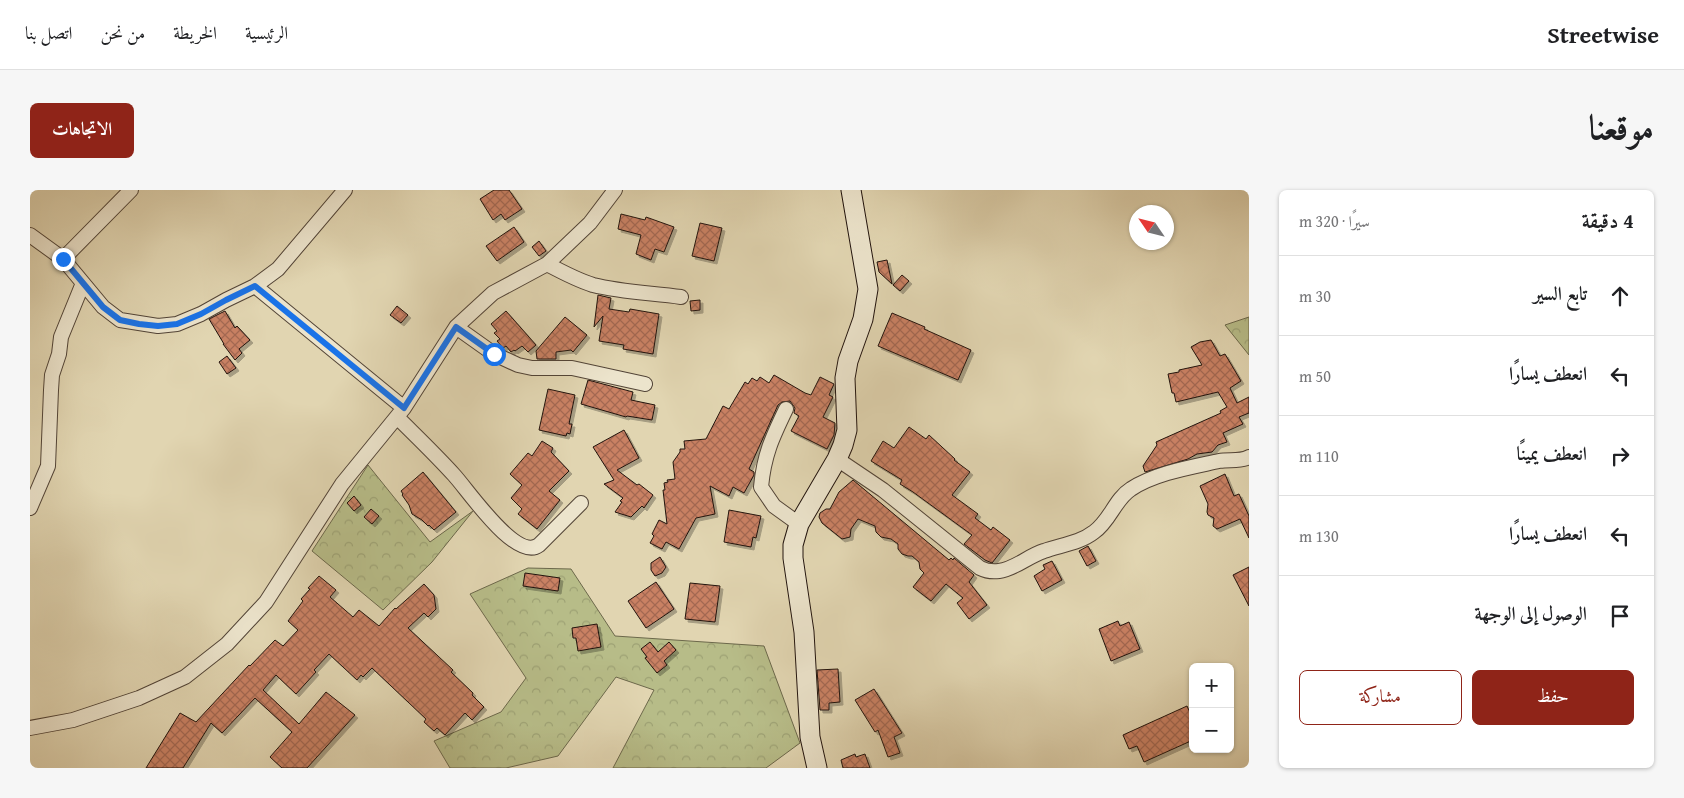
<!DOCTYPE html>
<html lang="ar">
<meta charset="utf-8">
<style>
body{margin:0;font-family:"Gentium Book Plus",Amiri,serif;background:#f6f6f6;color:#202124;direction:rtl}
.controls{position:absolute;right:15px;bottom:15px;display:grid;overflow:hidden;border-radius:8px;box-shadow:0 1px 4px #0004}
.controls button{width:45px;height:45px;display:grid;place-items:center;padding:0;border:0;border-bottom:1px solid #e0e0e0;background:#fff;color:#202124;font:25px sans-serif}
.compass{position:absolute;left:1099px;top:15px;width:45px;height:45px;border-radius:50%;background:#fff;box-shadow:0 1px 4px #0004;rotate:305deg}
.stop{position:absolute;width:15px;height:15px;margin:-11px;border:4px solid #1a73e8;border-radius:50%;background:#fff}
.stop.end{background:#1a73e8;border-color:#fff;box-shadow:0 1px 5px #0008}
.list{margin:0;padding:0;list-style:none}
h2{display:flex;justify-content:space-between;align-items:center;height:65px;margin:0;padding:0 20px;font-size:21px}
h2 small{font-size:16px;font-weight:400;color:#757577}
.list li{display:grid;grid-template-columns:32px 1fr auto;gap:15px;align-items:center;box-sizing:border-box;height:80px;padding:0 20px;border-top:1px solid #e0e0e0}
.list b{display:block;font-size:19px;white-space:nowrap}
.list em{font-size:16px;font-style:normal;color:#757577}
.actions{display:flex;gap:10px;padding:15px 20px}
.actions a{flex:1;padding:11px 0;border:1px solid #8f2418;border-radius:8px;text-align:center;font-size:18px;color:#8f2418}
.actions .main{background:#8f2418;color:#fff}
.icon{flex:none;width:28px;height:28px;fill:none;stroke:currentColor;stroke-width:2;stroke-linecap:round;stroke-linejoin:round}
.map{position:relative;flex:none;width:1219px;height:578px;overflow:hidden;direction:ltr;border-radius:8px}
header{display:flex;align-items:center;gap:30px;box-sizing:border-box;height:70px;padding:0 25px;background:#fff;border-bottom:1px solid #e0e0e0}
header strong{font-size:24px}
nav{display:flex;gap:28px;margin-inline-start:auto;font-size:18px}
.intro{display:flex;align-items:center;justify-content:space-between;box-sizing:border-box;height:120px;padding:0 30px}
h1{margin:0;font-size:35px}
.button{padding:12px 22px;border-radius:8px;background:#8f2418;color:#fff;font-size:18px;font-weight:700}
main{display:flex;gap:30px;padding:0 30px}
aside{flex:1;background:#fff;border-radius:8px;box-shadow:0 1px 4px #0004}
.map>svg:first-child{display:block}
.forest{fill:url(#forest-crowns);stroke:#6c684b}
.building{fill:url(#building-cross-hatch);stroke:#22140e;filter:url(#shadow)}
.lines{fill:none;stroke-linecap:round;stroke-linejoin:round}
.street-casing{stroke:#524437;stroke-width:16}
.secondary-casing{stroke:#22140e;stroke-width:21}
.street{stroke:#ece4cc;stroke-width:14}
.secondary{stroke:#ece4cc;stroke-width:19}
.route{stroke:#1a73e8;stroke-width:6}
</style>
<header>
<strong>Streetwise</strong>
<nav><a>الرئيسية</a><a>الخريطة</a><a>من نحن</a><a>اتصل بنا</a></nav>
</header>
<div class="intro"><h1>موقعنا</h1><a class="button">الاتجاهات</a></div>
<main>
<aside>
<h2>4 دقيقة<small>سيرًا · 320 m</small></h2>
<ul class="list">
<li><svg class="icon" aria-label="ahead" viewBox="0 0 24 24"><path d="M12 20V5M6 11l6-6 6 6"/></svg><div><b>تابع السير</b></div><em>30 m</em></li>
<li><svg class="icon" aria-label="left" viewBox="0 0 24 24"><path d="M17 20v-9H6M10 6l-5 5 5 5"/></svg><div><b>انعطف يسارًا</b></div><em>50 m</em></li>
<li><svg class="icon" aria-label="right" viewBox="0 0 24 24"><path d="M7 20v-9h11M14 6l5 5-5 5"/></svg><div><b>انعطف يمينًا</b></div><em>110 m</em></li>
<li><svg class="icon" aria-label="left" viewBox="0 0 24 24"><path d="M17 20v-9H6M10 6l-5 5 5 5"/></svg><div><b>انعطف يسارًا</b></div><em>130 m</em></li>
<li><svg class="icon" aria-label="arrive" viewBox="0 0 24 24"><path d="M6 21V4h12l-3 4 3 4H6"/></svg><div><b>الوصول إلى الوجهة</b></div></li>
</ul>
<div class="actions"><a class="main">حفظ</a><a>مشاركة</a></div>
</aside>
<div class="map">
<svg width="1219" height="578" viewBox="0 0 1219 578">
<defs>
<pattern id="forest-crowns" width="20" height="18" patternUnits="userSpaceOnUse" patternTransform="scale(1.25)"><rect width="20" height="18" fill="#b7bc88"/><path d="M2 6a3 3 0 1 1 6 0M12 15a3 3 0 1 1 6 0" fill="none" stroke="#9da174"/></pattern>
<pattern id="building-cross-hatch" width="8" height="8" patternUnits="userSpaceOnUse" patternTransform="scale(1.25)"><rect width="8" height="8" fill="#c98164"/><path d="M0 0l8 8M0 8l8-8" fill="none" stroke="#a36851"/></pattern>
<filter id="shadow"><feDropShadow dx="3" dy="3" stdDeviation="0" flood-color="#0004"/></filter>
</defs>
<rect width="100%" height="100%" fill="#e1d5b1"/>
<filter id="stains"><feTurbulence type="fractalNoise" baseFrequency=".004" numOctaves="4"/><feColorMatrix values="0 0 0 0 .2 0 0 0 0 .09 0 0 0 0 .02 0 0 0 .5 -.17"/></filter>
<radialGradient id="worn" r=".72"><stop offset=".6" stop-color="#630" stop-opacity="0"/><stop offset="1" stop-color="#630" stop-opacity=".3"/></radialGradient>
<!-- forest -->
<path class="forest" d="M1219,127v38l-24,-30z
M338,275l62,77 43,-31 -41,51 -49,48 -71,-59z
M498,378l43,1 44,67 149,10 36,97 -34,25h-153l41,-78 -38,-13 -58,79 -52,12h-56l-16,-27 67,-29 25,-34 -56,-84z"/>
<!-- building -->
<path class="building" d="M464,0h15l13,19 -17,11 -4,-6 -8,6 -13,-21z
M591,24l24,6 1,-3 28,10 -10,25 -9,-3 -4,11 -15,-6 5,-19 -23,-6z
M670,33l22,5 -8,33 -22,-5z
M484,37l10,15 -27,19 -11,-15z
M509,51l7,10 -7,5 -7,-9z
M857,70l5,24 -13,-12 -2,-10z
M872,85l7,6 -9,10 -7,-6z
M568,105l13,3 -2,11 20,3 1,-3 29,5 -6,40 -30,-5 1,-4 -25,-4 4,-25 -9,11z
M670,110v10l-9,1 -1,-10z
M367,116l11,9 -7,8 -11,-8z
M195,121l10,17 2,-2 13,14 -11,9 3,4 -7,7 -12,-16h1l-15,-25z
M476,121l30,34 -8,7 -6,-6 -7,5 -1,-1 -3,2 -5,-6 -3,2 -6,-7 3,-2 -6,-6 3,-2 -6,-7z
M862,123l33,14 -1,2 47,21 -13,30 -80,-34z
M535,127l22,18 -14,17 -2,-2 -15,2v7h-19l-1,-8z
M1181,150l9,16 5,-2 16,27 -11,7 7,15 12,-6v16l-10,4 4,7 -20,9 4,9 -9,3 -6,7 -15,2 -9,5 -43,13 -2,-6 14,-21 -1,-3 65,-29 -1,-2 7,-4 -9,-15 -42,10 -2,-9h-2l-4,-19 11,-2v-2l23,-5 -11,-18 9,-5z
M197,166l9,12 -9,6 -8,-12z
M744,185l31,18 6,2 9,-18 14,7 -5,11 4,2 -10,20 12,6 -1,12 -7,14 -36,-18 8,-15 -5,-3 1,-5 -5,-7 -8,1 -4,3 -29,64 5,3v3l-10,18 -11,-6 -4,9 -19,-10 5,28 -19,4 -17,31 -13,-7 -4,7 -12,-6 4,-7 -2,-2 7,-14 8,4 -4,-34h2l-1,-7 4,-1 -1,-2 8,-1 -2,-17 7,-10v-3h5l-1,-8 22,-2 17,-33 6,3 16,-27 3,2 4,-6 5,3 3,-4 9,6z
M558,190l45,12 -2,8 24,5 -3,15 -25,-4 -1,1 -45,-13z
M518,199l27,6 -6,29h3l-2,10 -3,-1 -1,3 -27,-6z
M879,237l17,12 3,-4 26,24 -1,1 16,12 -18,23 26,19 -3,4 16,12 2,-3 17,13 -18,23 -7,-3 -21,-16 8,-9 -59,-43 -13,-8 2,-4 -31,-19 12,-20 11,7z
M594,240l15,28 -22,12 20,15 2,-1 14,11 -9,13 -2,-2 -11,11 -16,-5 7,-10 -2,-1 3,-3 -19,-14 10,-4 -21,-33z
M512,251l11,7 -2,4 18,19 -20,20 11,9 -23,29 -19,-15 4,-5 -11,-11 11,-13 -12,-11 18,-21 4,3z
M393,282l33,40 -22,18 -5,-5 -1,1 -6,-6 -10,-6 -3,-9 -7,-10 1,-1 -2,-3z
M1195,284l9,22 5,-2 10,22v22l-9,-19 -23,10 -4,-3 1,-8 -6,-3 -1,-3 1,-8 -8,-18z
M823,290l96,80 2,-2 2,2 1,-2 20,17 -5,7 18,23 -18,14 -12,-16 6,-5 -17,-14 -15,17 -18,-14 11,-14 -4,-4 -1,-7 -7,-6h-4l-6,-2 -4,-5v-5l-7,-5 -10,-2 -5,-5 -1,-6 -17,-7 -7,10 -1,8 -8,2 -20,-16 -3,-6 1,-4 6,-4h4l9,-17z
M324,306l7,9 -7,6 -7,-8z
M341,319l8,7 -7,8 -8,-7z
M699,320l32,6 -5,22 -3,-1 -2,10 -27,-5z
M1058,356l8,15 -9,5 -8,-15z
M630,367l6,10 -4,6 -7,3 -4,-6v-7z
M1022,371l10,19 -20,11 -8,-15 11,-7 -2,-4z
M1219,377v39l-16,-31z
M495,383l35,5 -2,13 -35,-5z
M289,386l17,14 -6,7 23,20 6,-7 20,16 16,-18 1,1 28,-25 10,11 2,14 -8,8 -4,-4 -16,15 45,42 -2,2 22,21 -1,2 12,12 -12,13 -7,-7 -20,22 -8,-7 -3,3 -10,-9 2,-3 -54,-51 -9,9 -2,-2 -4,5 -28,-26 -15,16 2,2 -20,22 -20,-19 -13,15 36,34 27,-32 29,23 -48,53h-25l-12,-11 22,-25 -37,-34 -33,35 -11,-10 -28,45h-37l34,-55 16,9 53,-57 1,1 25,-26 8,6 15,-16 -10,-9 15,-20 -2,-2 9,-10 -2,-1z
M626,392l18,27 -28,19 -18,-27z
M660,393l30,3 -5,36 -30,-3z
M1088,431l2,5 9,-4 11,27 -29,12 -12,-32z
M567,434l4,23 -23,4 -2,-13h-3l-1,-10z
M620,452l8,10 11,-10 7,8 -12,11 3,4 -10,8 -12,-15 2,-1 -6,-8z
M808,479l2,33 -11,1v7h-9l-3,-40z
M844,499l28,44 -8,4 6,16 -12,4 -10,-27 -3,2 -20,-32z
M1157,516l6,13v21l-49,22 -7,-16 -8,3 -6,-14z
M825,564l1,3 9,-3 5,14h-27l-2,-8z"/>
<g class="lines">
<!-- street casing -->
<g class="street-casing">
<path id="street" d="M0,45l33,24 40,48 17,13 38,6 19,-2 24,-10 25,-14 29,-14 23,-17 67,-79
M33,69l68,-69
M517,74c15,8 30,16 46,21 28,7 59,8 88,12
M225,96l149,122
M426,137l38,27 24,11 14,3h40l73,16
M756,219c-14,29 -22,46 -25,78l13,19 25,18
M367,227c19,19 39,38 57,58 14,15 62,87 85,70l42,-42
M807,269l46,31 97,78c6,3 12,4 19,3 16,-2 29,-15 45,-20 17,-6 36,-8 50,-19 16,-11 21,-33 37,-43 24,-16 61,-22 88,-28 10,-2 21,1 30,-4
M0,318l18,-42 3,-76 1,-15 7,-21 2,-17 22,-54
M0,538l43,-8 66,-22 46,-21 42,-33 39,-42 76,-118 62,-76 52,-81 37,-34 54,-29 43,-41 25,-33"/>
</g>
<!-- secondary casing -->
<g class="secondary-casing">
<path id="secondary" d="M787,578l-7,-31 -6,-105 -11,-74v-13l6,-21 38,-65 6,-14 4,-15 -2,-52 3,-17 15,-42 5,-30 -17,-99"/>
</g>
<!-- street -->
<use href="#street" class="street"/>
<!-- secondary -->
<use href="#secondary" class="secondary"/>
</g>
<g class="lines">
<!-- route -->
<path class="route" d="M33,69l40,48 17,13 19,4 19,2 19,-2 24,-10 25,-14 29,-14 149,122 52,-81 38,27"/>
</g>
<rect width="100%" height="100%" filter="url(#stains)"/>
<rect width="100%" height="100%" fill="url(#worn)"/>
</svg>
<div class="controls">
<button>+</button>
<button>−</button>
</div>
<svg class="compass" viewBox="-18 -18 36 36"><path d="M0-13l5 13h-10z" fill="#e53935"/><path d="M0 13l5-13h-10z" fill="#757577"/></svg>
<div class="stop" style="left:464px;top:164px"></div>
<div class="stop end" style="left:33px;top:69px"></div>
</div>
</main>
